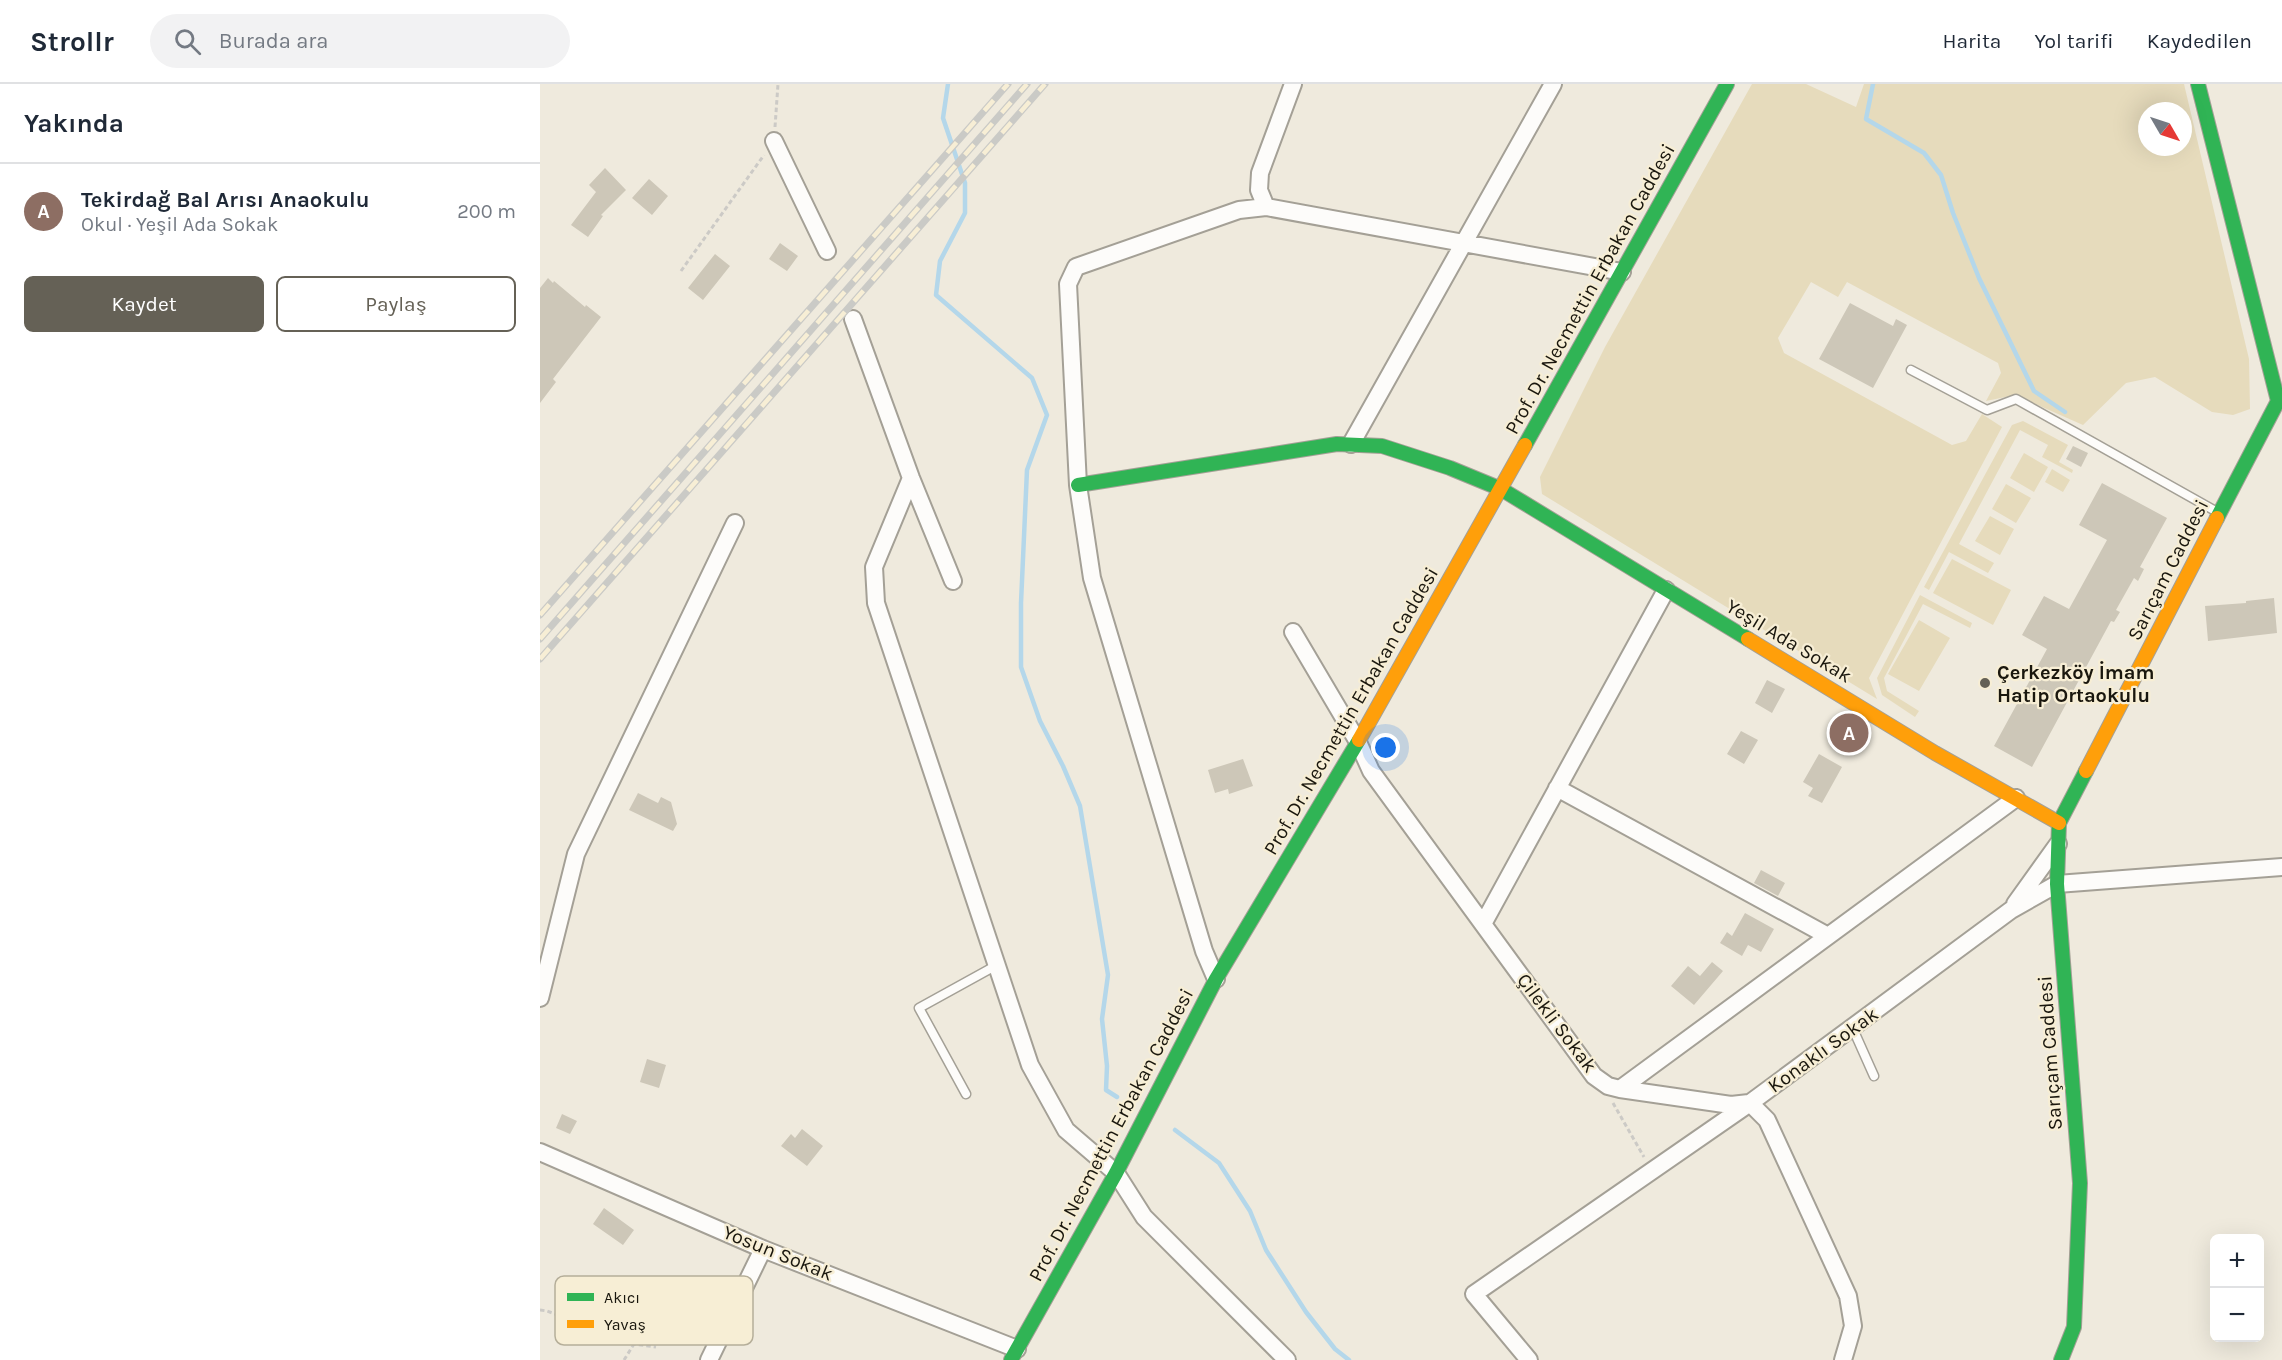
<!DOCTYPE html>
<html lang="tr">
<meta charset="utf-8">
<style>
body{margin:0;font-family:Karla,sans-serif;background:#f2f2f3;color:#1f2937}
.controls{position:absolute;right:18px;bottom:18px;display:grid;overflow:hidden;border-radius:9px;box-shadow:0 6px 24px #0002}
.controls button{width:54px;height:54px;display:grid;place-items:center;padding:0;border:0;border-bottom:2px solid #e0e1e3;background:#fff;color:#1f2937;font:30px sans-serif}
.compass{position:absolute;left:1598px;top:18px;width:54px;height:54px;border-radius:50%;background:#fff;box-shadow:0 6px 24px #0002;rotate:129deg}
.you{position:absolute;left:846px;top:664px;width:21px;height:21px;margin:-15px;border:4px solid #fff;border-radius:50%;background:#1a73e8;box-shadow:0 0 0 9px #1a73e833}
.badge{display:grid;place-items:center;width:39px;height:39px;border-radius:50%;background:#656156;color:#fff;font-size:20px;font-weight:700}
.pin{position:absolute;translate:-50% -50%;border:3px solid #fff;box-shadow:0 2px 6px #0006}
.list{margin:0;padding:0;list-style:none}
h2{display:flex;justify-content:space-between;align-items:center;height:78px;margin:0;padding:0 24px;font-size:26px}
h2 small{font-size:20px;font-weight:400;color:#747a83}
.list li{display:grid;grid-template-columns:39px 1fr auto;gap:18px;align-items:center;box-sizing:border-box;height:96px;padding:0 24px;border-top:2px solid #e0e1e3}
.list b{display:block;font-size:22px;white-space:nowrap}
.list p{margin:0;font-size:20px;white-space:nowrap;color:#747a83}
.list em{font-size:20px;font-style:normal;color:#747a83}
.actions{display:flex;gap:12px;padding:18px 24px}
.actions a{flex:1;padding:14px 0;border:2px solid #656156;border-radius:9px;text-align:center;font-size:21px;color:#656156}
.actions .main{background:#656156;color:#fff}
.icon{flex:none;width:33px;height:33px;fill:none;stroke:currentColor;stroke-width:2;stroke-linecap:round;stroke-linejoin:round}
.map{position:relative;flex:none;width:1742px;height:1276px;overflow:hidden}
header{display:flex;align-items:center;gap:36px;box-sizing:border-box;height:84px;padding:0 30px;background:#fff;border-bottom:2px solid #e0e1e3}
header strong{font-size:28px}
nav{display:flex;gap:33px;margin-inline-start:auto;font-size:21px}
.search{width:420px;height:54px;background:#f2f2f3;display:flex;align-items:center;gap:15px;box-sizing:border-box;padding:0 21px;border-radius:33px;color:#747a83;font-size:22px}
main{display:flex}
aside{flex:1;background:#fff}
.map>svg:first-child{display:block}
.green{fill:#e6dbbc;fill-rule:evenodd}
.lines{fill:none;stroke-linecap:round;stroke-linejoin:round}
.stream{stroke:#b4d7ea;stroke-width:4.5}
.building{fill:#cdc7b8}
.lane-casing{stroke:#a4a096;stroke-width:11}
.street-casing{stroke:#a4a096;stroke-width:20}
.fast-casing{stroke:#a4a096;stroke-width:16}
.slow-casing{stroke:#a4a096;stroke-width:16}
.path{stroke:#cccac6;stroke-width:3;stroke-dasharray:4.5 3;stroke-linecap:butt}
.lane{stroke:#fdfcfa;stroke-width:8}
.street{stroke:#fdfcfa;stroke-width:16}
.fast{stroke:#30b455;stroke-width:14}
.slow{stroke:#ff9f0a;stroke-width:14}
.rail-casing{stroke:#cacac6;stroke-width:7}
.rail{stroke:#f7eed5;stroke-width:4.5;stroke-dasharray:14;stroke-linecap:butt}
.poi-dot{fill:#656156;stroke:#f7eed5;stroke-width:2}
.labels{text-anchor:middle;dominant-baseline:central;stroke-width:4.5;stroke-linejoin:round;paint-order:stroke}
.street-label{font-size:20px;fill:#1a170e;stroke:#f7eed5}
.poi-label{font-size:20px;font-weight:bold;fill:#1a170e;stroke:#f7eed5;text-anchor:start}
.key{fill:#f7eed5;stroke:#b5ae99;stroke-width:1.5}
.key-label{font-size:16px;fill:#1a170e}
</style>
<header>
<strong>Strollr</strong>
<div class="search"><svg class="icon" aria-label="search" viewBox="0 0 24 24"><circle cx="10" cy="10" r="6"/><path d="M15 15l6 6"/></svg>Burada ara</div>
<nav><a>Harita</a><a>Yol tarifi</a><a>Kaydedilen</a></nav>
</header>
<main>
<aside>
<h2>Yakında<small></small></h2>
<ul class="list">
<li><span class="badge" style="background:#8d6e63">A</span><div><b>Tekirdağ Bal Arısı Anaokulu</b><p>Okul · Yeşil Ada Sokak</p></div><em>200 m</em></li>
</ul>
<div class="actions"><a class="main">Kaydet</a><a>Paylaş</a></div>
</aside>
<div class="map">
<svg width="1742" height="1276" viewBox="0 0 1742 1276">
<rect width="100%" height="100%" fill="#efeadd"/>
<!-- green -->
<path class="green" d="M1212,0h54l50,23 8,-23h320l65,275 1,50 -17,6 -21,-3 -57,-35 -29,6 -43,42 -68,-30 -29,6 15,-28 -3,-10 -151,-81 -9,15 -27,-15 -33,56 6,15 168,92 14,-4 16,-27 20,13 -133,251 8,21 -335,-205 -2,-17 65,-130zM1607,27h36v36h-36z
M1483,337l45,24 -9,17 14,8 -1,3 -30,-16 6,-12 -28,-15 -61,114 35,19 -6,10 -39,-21 -20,38 -5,-3 88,-162z
M1484,369l24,14 -14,25 -24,-14z
M1512,385l18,11 -7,12 -18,-10z
M1466,400l25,14 -15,25 -24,-14z
M1450,432l24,13 -14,26 -25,-14z
M1412,475l59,31 -18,35 -60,-32z
M1380,511l52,28 -2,5 -47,-24 -39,74 3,13 32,20 -4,6 -33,-22 -5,-17z
M1379,536l31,18 -31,53 -31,-17z"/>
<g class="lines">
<!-- stream -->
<path class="stream" d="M408,0l-5,34 22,65v30l-25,48 -4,34 96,83 15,37 -20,55 -6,133v64l19,54 23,45 17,40 28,169 -6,44 5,47 -1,24 11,7
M1333,0l-7,35 58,34 17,22 12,38 26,65 55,113 31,21
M635,1046l44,33 31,48 16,39 40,62 29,37 14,11"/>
</g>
<!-- building -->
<path class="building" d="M65,84l21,22 -25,25 2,1 -15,21 -17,-12 25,-33 -7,-7z
M109,95l19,17 -16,19 -20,-17z
M240,159l18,13 -11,15 -18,-12z
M175,170l15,12 -27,34 -15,-12z
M8,194l5,5 1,-2 31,26 1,-2 15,12 -48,62 3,3 -16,21v-115z
M1310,219l43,23 3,-7 11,6 -34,63 -54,-29z
M1533,362l15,7 -7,14 -15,-8z
M1562,399l65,35 -27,49 4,2 -6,12 -4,-3 -18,32 4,2 -6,10 -3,-1 -79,146 -38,-21 53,-97 -25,-14 22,-39 25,13 38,-69 -28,-15z
M1734,514l3,35 -69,8 -3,-35 41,-3v-2z
M1227,596l18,9 -13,24 -17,-10z
M1201,647l17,9 -14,24 -17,-10z
M1279,670l23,13 -20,36 -14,-7 5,-8 -10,-6z
M703,675l10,27 -24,8 -1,-5 -13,4 -7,-23z
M98,709l20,10 3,-6 10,5 6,22 -4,7 -44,-21z
M1221,786l24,13 -7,13 -24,-13z
M1205,829l29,16 -13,23 -13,-7 -6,11 -22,-13 7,-11 5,4z
M1172,878l11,9 -29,34 -23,-19 17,-20 12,10z
M107,975l19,6 -7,23 -19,-6z
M22,1030l15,7 -7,13 -14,-6z
M262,1045l21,17 -16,20 -26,-20 10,-12 4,4z
M64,1124l30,22 -11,15 -30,-21z"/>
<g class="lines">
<!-- lane casing -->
<g class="lane-casing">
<path id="lane" d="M1371,286l76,40 29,-11 203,114
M1313,945l21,47
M426,1010l-47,-86 78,-43"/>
</g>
<!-- street casing -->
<g class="street-casing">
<path id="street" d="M753,0l-33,89 -1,17 7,17 356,65
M234,57l53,110
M313,235l58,159 42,103
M811,360l202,-360
M371,394l-37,89 2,36 154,462 36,65 50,43 28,44 143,143
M753,548l65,110 13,29 223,305 14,10 12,3 111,16 18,-2
M1017,704l271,148
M1475,820l43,-60
M943,840l183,-334
M676,895l-12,-28 -112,-373 -14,-93 -10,-201 8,-17 163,-57 27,-3
M0,914l36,-144 159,-331
M1080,1005l396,-291
M1210,1019l17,17 81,176 5,30 -10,34
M0,1068l223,97 254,100
M169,1276l54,-111
M989,1276l-55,-66 276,-191 261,-193 46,-26 225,-17"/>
</g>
<!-- fast casing -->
<g class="fast-casing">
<path id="fast" d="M1658,0l80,317 -61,117
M985,361l202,-361
M538,401l259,-41 45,2 68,22 51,21 247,150
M471,1276l105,-187 100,-194 143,-239
M1521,1276l13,-33 6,-144 -23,-299 2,-61 27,-52"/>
</g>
<!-- slow casing -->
<g class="slow-casing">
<path id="slow" d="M1208,555l187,114 124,70
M819,656l166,-295
M1546,687l131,-253"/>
</g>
<!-- path -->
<path class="path" d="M235,43l3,-43
M141,187l83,-116
M1073,1019l31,54
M0,1226l7,1 87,33 22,3
M84,1276l10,-16"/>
<!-- lane -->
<use href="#lane" class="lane"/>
<!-- street -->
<use href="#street" class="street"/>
<!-- fast -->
<use href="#fast" class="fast"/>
<!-- slow -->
<use href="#slow" class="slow"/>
<!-- rail casing -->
<g class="rail-casing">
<path id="rail" d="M0,531l468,-531
M0,555l487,-555
M0,575l505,-575"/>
</g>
<!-- rail -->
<use href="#rail" class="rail"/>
</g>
<!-- markers -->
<circle class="poi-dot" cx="1445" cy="599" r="6"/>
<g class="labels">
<!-- street labels -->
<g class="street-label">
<text transform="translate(1050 205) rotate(-61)">Prof. Dr. Necmettin Erbakan Caddesi</text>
<text transform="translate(1628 486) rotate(-63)">Sarıçam Caddesi</text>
<text transform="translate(1249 557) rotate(31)">Yeşil Ada Sokak</text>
<text transform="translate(811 627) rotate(-60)">Prof. Dr. Necmettin Erbakan Caddesi</text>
<text transform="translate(1017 939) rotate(53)">Çilekli Sokak</text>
<text transform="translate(1283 966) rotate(-36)">Konaklı Sokak</text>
<text transform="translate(1510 969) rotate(-94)">Sarıçam Caddesi</text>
<text transform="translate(571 1051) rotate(-62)">Prof. Dr. Necmettin Erbakan Caddesi</text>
<text transform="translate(238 1169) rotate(22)">Yosun Sokak</text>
</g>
<!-- poi labels -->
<g class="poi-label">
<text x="1457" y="588">Çerkezköy İmam<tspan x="1457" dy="23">Hatip Ortaokulu</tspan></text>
</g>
</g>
<!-- legend -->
<rect x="15" y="1192" width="198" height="69" rx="9" class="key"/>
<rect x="27" y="1209" width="27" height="8" fill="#30b455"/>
<rect x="27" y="1236" width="27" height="8" fill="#ff9f0a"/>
<g class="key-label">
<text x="64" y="1219">Akıcı</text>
<text x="64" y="1246">Yavaş</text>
</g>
</svg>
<div class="controls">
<button>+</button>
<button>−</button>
</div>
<svg class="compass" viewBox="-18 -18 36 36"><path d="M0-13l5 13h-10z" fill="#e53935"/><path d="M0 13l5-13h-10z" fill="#747a83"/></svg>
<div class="you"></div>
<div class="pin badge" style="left:1309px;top:649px;background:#8d6e63">A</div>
</div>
</main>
